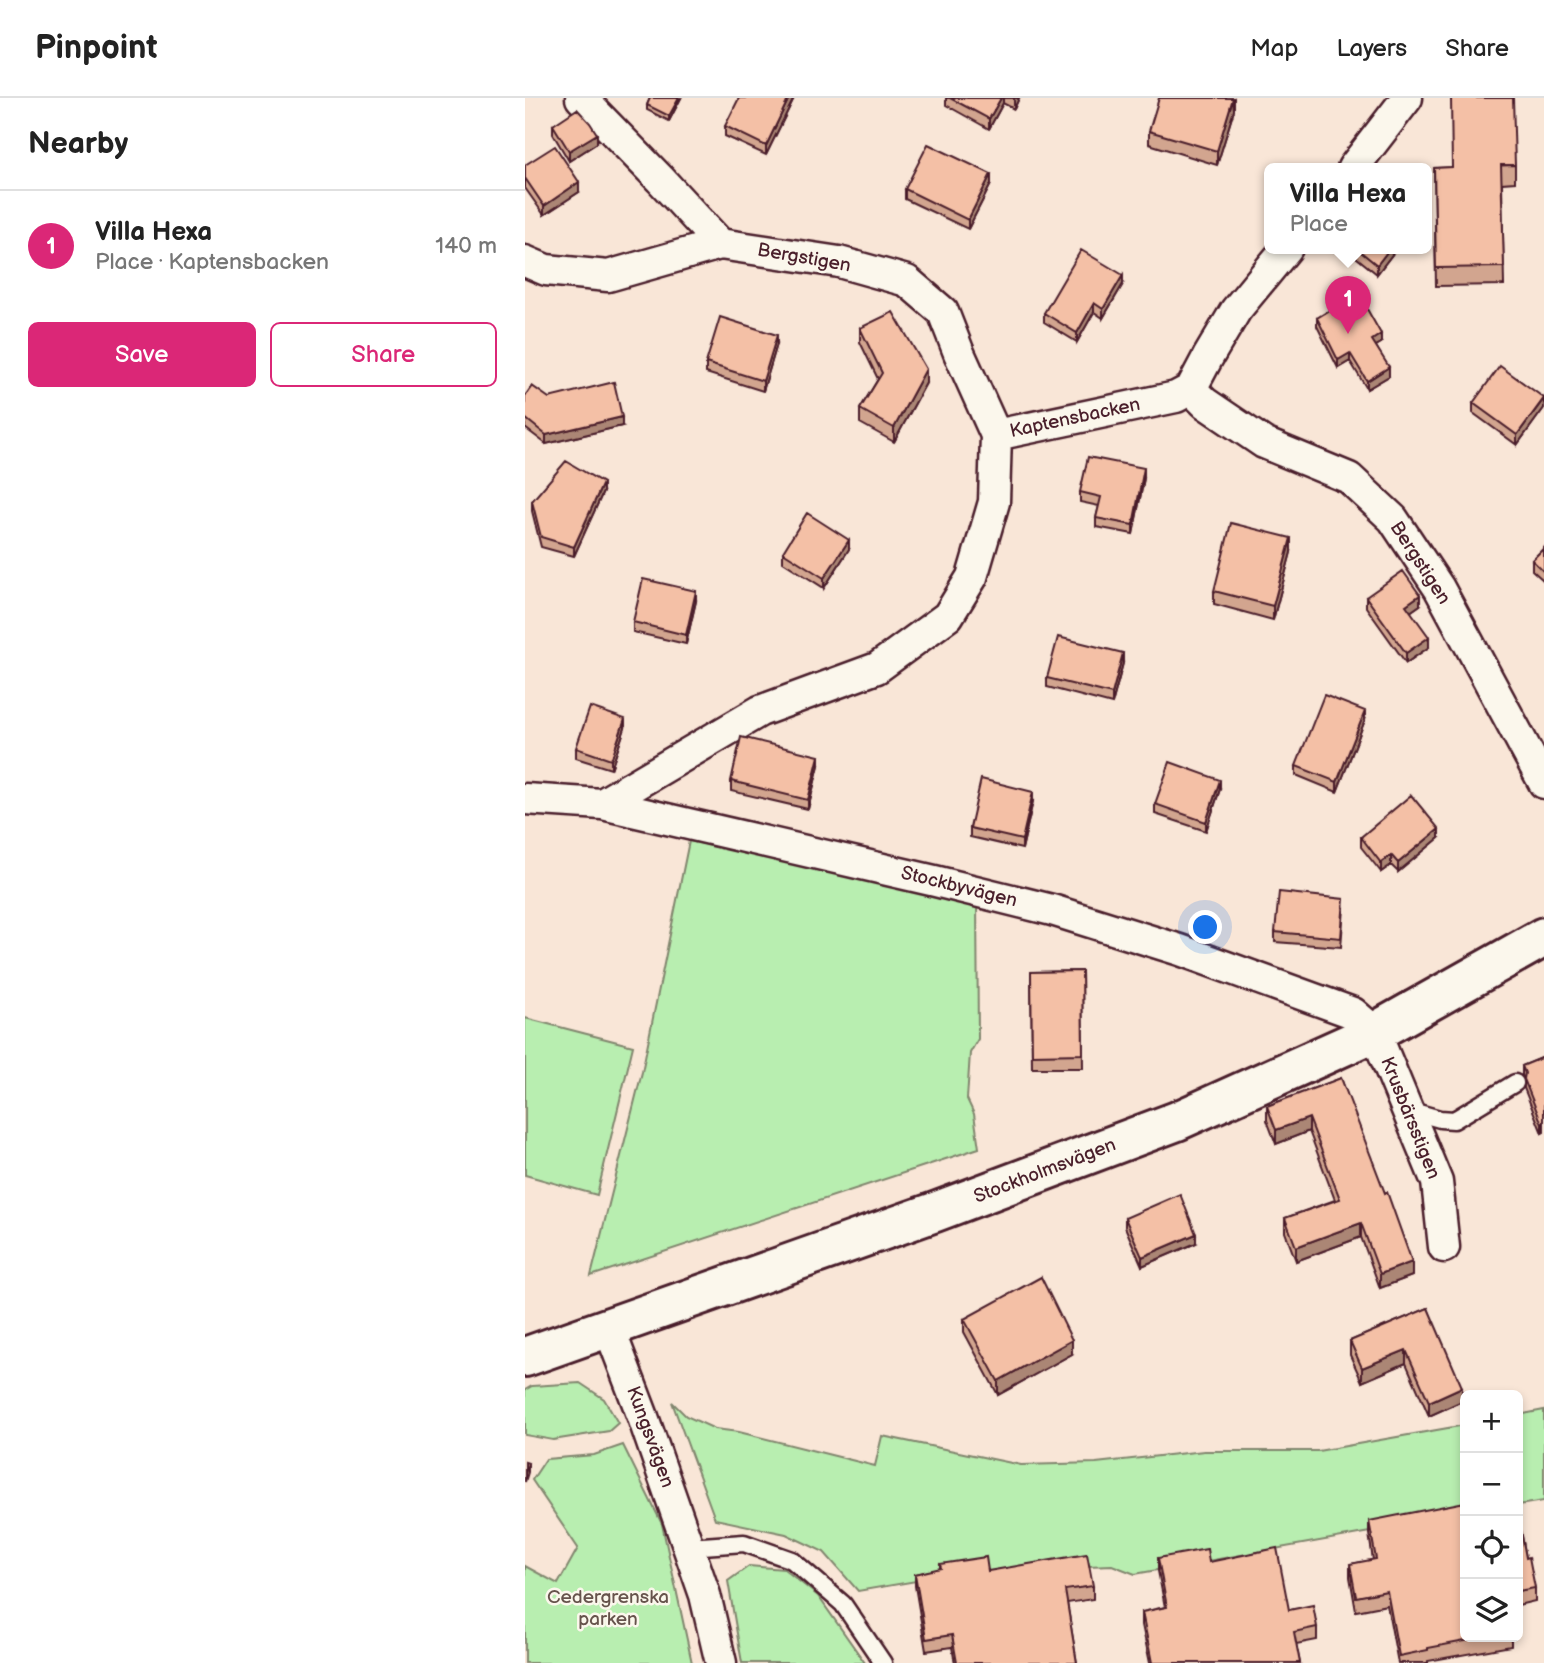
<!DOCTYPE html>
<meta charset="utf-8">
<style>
body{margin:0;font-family:"Balsamiq Sans",sans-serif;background:#f6f6f6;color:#222}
.controls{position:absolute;right:21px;bottom:21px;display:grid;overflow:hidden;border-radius:10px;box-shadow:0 4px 10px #0003}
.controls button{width:63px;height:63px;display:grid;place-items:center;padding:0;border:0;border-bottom:2px solid #e0e0e0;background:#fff;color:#222;font:35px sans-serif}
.you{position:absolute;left:681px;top:830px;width:24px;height:24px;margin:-18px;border:5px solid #fff;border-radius:50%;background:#1a73e8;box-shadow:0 0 0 10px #1a73e833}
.badge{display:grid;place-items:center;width:46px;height:46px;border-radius:50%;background:#db2777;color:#fff;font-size:23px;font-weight:700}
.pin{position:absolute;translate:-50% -58px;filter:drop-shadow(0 2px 4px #0008)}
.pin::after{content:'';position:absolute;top:37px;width:24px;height:21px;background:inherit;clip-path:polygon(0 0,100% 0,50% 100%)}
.popup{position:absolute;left:739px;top:65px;width:168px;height:91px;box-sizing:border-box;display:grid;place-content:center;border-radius:10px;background:#fff;filter:drop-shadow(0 2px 5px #0005);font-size:23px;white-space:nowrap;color:#767676}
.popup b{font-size:26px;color:#222}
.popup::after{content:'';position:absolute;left:50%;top:100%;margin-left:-14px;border:14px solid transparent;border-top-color:#fff}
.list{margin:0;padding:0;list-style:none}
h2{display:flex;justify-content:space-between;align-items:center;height:91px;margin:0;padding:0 28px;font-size:30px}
h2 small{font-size:23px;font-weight:400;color:#767676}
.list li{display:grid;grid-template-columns:46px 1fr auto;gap:21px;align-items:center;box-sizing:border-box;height:112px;padding:0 28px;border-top:2px solid #e0e0e0}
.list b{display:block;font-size:26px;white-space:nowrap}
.list p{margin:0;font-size:23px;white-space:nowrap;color:#767676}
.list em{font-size:23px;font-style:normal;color:#767676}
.actions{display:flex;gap:14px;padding:21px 28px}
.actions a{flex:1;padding:16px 0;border:2px solid #db2777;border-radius:10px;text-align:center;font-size:24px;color:#db2777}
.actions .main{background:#db2777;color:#fff}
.icon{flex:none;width:38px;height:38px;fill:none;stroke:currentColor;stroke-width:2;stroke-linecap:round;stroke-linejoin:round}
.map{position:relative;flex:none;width:1019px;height:1565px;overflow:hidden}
header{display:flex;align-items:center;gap:42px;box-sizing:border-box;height:98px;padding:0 35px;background:#fff;border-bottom:2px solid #e0e0e0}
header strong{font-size:33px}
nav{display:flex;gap:38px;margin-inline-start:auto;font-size:24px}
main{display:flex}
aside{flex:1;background:#fff}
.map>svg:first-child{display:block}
.green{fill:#b8eeb0;stroke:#81866e;stroke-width:2}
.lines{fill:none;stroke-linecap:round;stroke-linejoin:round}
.lane-casing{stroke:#4a1f2b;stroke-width:21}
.street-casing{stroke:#4a1f2b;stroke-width:35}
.secondary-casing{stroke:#4a1f2b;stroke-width:44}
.lane{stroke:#fbf7ec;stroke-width:16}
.street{stroke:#fbf7ec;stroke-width:30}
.secondary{stroke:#fbf7ec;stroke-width:38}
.wall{fill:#d2a58f;stroke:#4a1f2b;stroke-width:2}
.shaded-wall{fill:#ab8674;stroke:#4a1f2b;stroke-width:2}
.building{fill:#f4c0a6;stroke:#4a1f2b;stroke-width:2}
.labels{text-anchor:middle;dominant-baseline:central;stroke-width:5;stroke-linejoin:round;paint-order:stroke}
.street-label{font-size:19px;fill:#4a1f2b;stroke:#fbf7ec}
.park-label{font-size:19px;fill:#66534c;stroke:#fbf7ec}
</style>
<header>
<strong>Pinpoint</strong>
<nav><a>Map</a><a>Layers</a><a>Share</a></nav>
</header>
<main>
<aside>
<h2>Nearby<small></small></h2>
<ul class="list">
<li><span class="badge">1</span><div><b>Villa Hexa</b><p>Place · Kaptensbacken</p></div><em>140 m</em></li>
</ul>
<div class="actions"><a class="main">Save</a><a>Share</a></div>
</aside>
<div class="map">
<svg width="1019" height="1565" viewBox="0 0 1019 1565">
<rect width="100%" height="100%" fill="#f9e6d7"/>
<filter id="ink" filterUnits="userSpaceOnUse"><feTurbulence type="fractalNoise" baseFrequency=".0143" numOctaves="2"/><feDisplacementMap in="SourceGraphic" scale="14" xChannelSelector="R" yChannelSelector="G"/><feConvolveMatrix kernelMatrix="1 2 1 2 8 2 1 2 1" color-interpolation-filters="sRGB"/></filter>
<g filter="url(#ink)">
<!-- green -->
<path class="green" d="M164,743l288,58 1,140 -8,14 -3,46 7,15 5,34 -388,128 51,-204z
M0,920l108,28 -36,149 -72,-20z
M55,1285l24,16 14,24 -9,8 -56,9 -28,-5v-45l7,-4z
M147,1304l14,14 29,13 24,3 136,34 7,-30 139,29 75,-2 108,-12h114l147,-26v90l-330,59 -23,-9 -25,1 -90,16 -11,-13 -128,22 -34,-39 -38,-18 -71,-15z
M1019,1312v91l-26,4v-90z
M98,1347l39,79 30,139h-167v-97l33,18 20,-36 -46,-68 14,-21 48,-4z
M224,1468l35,3 34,27 47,67h-123l-14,-82z"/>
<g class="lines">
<!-- lane casing -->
<g class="lane-casing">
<path id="lane" d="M883,1012l32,9 14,1 61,-37
M164,1449l55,-4 48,17 51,44 40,59"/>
</g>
<!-- street casing -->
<g class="street-casing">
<path id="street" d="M56,0l79,81 60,65 119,18 68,19 36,31 16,41 37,82
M828,70l54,-70
M0,163l21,9 62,6 112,-32
M666,291l14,14 59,40 85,35 44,41 46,69 105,195
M0,701l77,5 333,77 117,29 128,40 173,63 22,19 62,150 7,65
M77,706l158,-93 117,-43 71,-52 24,-39 22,-75 2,-67 180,-38 15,-8 17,-32 28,-47 51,-62
M84,1230l34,89 62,178 16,68"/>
</g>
<!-- secondary casing -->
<g class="secondary-casing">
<path id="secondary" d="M0,1259l410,-145 242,-91 198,-89 169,-95"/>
</g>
<!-- lane -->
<use href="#lane" class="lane"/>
<!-- street -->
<use href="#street" class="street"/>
<!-- secondary -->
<use href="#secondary" class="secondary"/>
</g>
<!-- wall -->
<path class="wall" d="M125,0h31l-12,23 -22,-11v-5z
M269,0l-28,57 -41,-19v-10z
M421,0h73l-5,11 -11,-6 -14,26 -43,-24z
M709,0v12l-17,55 -68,-21v-13z
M28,27l44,18 -28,18 -16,-27z
M0,67l54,27 -35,23 -19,-27z
M990,67v17l-13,1 2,102 -68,1 -2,-118z
M466,86l-23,45 -63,-30v-10z
M821,150h51l-20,26 -31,-25z
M598,186l-20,34 -9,-6 -17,30 -33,-20v-9z
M792,220l64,25 -5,3 13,30 -22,13 -17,-28 -12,7 -21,-42z
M335,230l66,55 -32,59 -34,-19v-14l18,-30 -18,-37z
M252,246l-14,47 -57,-18v-10z
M0,298l24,2 73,28 -76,18 -21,-16z
M1019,300v10l-27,37 -44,-32v-10z
M619,380l-11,56 -37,-7v-9l3,-12 -19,-4v-10z
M78,394l-29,64 -33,-9 -9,-36v-10z
M1019,450v33l-12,-11v-10z
M324,451l-25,39 -41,-26v-10z
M766,454l-18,68 -59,-16v-13z
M841,499l54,8 -10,7 19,35 -23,16 -40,-56z
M171,503l-10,43 -53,-12v-10z
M598,565l-11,41 -65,-17v-9z
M840,622l-28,72 -41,-17v-9z
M100,630l-14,41 -35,-11v-10z
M294,667l-11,44 -77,-18v-10z
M695,691l-14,42 -51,-17v-10z
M508,703l-11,48 -52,-12v-9z
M836,739l78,1 -41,34 -7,-7 -10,7 -20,-25z
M819,810l-3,39 -66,-5v-10z
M557,873l1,97h-51l-1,-96z
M1019,959v75l-2,1 -18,-45v-9l-2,-4v-9z
M816,980l71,198 -32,12 -19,-51 -65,24 -11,-29v-14l50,-18 -26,-69 -33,13 -9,-24v-14z
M600,1120l71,25 -54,23 -17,-39z
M903,1210l34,93 -33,15 -23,-53 -44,19 -12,-27v-14z
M439,1221l108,35 -74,41 -34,-63z
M993,1416l8,44 9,30v13l-17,4z
M844,1423l96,116h46v9l-83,15v2h-30l-11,-58 -31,6 -6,-34v-13l23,-4 -4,-26z
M633,1460l51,4 108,65v13l-21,4 4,19h-150l-8,-38v-13l23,-5 -7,-36z
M415,1466l153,22v13l-26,4 10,60h-122l-3,-16 -26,4 -11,-65v-12l25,-5z"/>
<!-- shaded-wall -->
<path class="shaded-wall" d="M154,0h2l-12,23v-5z
M264,0h5l-28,57v-9z
M476,0h2v5l-14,26v-10z
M489,0h5l-5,11z
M708,0l1,12 -17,55v-14z
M72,36v9l-28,18v-10z
M466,76v10l-23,45v-9z
M54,84v10l-35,23v-9z
M865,150h7l-20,26v-9z
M598,177v9l-20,34v-9z
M569,205v9l-17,30v-9z
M856,236v9l-9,5v-8z
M252,237v9l-14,47v-10z
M825,255v8l-12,7v-8z
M864,269v9l-22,13v-8z
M401,271v14l-32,59v-14z
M1019,301v9l-27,37v-10z
M97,319v9l-76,18v-9z
M619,370v10l-11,56v-9z
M78,385v9l-29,64v-9z
M766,440v14l-18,68v-14z
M324,442v9l-25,39v-10z
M171,493v10l-10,43v-9z
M895,497v10l-14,10v-10z
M904,539v10l-23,16v-10z
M598,555v10l-11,41v-10z
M840,613v9l-28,72v-10z
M100,621v9l-14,41v-9z
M294,658v9l-11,44v-9z
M695,682v9l-14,42v-9z
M508,694v9l-11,48v-9z
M914,731v9l-41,34v-9z
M866,757v10l-10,7v-9z
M784,1020v13l-33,13v-14z
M1019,1025v9l-2,1v-9z
M836,1125v14l-65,24v-14z
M671,1136v9l-54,23v-9z
M887,1164v14l-32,12v-14z
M547,1242v14l-74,41v-14z
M881,1252v13l-44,19v-14z
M937,1289v14l-33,15v-14z
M3,1365v9l-3,10v-9z"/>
<!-- building -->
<path class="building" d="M125,0h29l-10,18 -22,-11z
M214,0h50l-23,48 -41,-20z
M425,0h51l-12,21z
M634,0h74l-16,53 -68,-20z
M926,0h62l2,67h-14l3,102 -68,1 -2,-100 18,-1z
M52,11l13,14 7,11 -28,17 -16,-26z
M403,46l63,30 -23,46 -63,-31z
M30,48l24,36 -35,24 -19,-28v-13z
M831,150h34l-13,17z
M556,152l42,25 -20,34 -9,-6 -17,30 -33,-20z
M833,195l23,41 -9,6 17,27 -22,14 -17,-28 -12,7 -21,-42z
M368,214l33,57 -32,59 -34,-19 22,-36 -22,-45z
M195,219l57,18 -14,46 -57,-18z
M975,268l44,32 -27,37 -44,-32z
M89,284l8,35 -76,18 -21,-17v-22l7,-10 17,12z
M563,359l56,11 -11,57 -37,-7 5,-21 -21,-5z
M41,363l37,22 -29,64 -33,-10 -9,-36z
M282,415l42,27 -25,38 -41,-26z
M706,425l60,15 -18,68 -59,-15z
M1019,450v24l-12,-12z
M878,473l17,24 -14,10 23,32 -23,16 -40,-56z
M118,481l53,12 -10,44 -53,-13z
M533,539l65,16 -11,41 -65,-16z
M799,597l41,16 -28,71 -41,-16z
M65,609l35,12 -14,41 -35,-12z
M216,639l78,19 -11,44 -77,-19z
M645,664l50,18 -14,42 -51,-18z
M456,681l52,13 -11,48 -52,-12z
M886,697l28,34 -41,34 -7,-8 -10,8 -20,-26z
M754,794l65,7 -3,39 -66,-6z
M557,873l1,83 -51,1 -1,-83z
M1019,959v66l-2,1 -18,-45 1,-6 -3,-7z
M816,980l44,115 2,-1 25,70 -32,12 -19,-51 -65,24 -11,-29 55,-19 -31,-81 -33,12 -9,-24z
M655,1096l16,40 -54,23 -17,-39z
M516,1179l31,63 -74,41 -34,-62z
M903,1210l34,79 -33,15 -23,-52 -44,18 -12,-27z
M0,1364l3,1 -3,10z
M940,1404v135h21l-58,11v2l-29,6 -12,-65 -31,6 -6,-33 26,-5 -7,-38z
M993,1416l8,44 3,-1 6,31 -17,3z
M752,1450l12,62 24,-5 4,22 -23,5 6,31h-148l-10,-51 25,-5 -9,-49 49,-9 2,13z
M562,1456l6,32 -28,4 12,73h-120l-5,-28 -26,4 -11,-65 26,-6 -1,-4 46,-7 2,14z"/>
</g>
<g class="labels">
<!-- street labels -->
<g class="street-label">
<text transform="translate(279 160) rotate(10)">Bergstigen</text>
<text transform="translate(550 320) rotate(-12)">Kaptensbacken</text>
<text transform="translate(895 465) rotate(57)">Bergstigen</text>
<text transform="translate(434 789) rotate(14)">Stockbyvägen</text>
<text transform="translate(885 1020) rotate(68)">Krusbärsstigen</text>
<text transform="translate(520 1073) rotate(-21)">Stockholmsvägen</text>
<text transform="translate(125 1339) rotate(70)">Kungsvägen</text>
</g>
<!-- park labels -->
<g class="park-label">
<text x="83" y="1499">Cedergrenska<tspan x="83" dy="22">parken</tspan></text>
</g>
</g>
</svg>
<div class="controls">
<button>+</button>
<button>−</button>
<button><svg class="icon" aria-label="locate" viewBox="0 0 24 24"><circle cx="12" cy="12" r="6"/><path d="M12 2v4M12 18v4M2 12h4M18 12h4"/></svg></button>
<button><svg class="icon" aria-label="layers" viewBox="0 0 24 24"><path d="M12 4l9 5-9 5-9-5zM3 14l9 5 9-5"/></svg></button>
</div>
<div class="you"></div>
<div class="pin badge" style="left:823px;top:236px">1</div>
<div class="popup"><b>Villa Hexa</b>Place</div>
</div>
</main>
